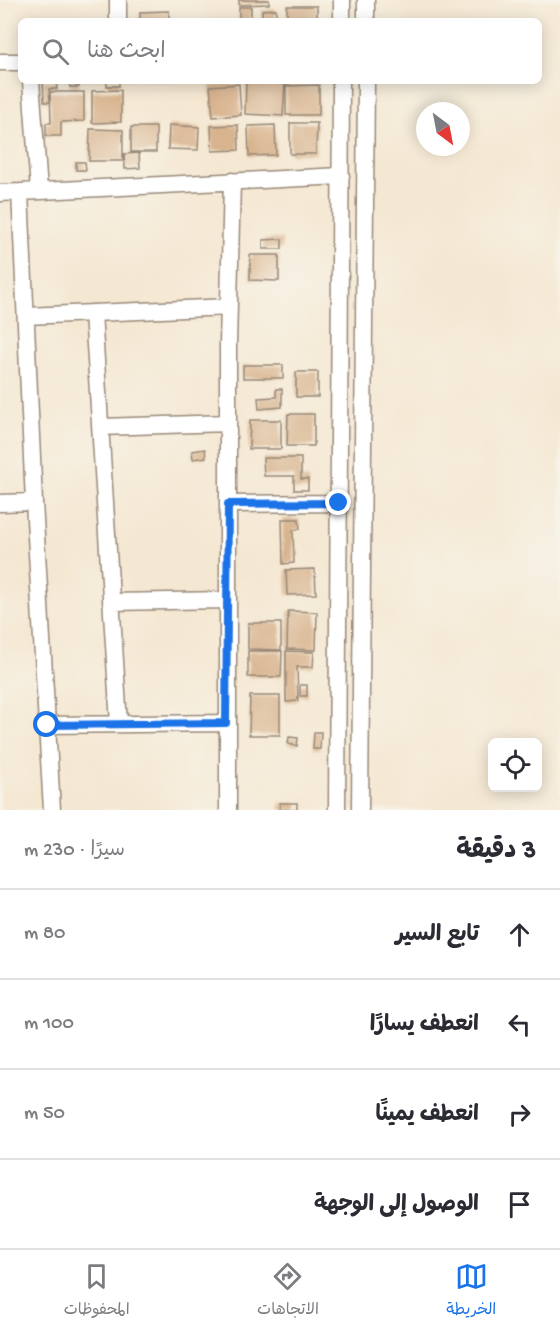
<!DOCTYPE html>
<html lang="ar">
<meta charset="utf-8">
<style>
body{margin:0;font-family:"Gochi Hand","Playpen Sans Arabic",sans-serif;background:#f2f2f3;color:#2b2b33;direction:rtl}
.controls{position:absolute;right:18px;bottom:18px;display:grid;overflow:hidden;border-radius:9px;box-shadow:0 3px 15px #0003}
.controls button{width:54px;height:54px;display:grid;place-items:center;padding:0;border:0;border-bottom:2px solid #e1e1e2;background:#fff;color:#2b2b33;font:30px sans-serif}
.compass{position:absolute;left:416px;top:102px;width:54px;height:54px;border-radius:50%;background:#fff;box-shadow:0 3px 15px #0003;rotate:148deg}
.stop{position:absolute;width:18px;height:18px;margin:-14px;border:4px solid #1a73e8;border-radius:50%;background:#fff}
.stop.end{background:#1a73e8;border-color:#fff;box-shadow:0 2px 6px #0008}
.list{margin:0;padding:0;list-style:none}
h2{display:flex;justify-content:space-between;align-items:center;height:78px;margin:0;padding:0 24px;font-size:26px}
h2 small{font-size:20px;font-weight:400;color:#7c7c81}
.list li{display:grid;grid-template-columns:39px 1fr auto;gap:18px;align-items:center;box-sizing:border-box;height:90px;padding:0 24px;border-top:2px solid #e1e1e2}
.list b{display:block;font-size:22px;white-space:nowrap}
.list em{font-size:20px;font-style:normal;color:#7c7c81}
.icon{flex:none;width:33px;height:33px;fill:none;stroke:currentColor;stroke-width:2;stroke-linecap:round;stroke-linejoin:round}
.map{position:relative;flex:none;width:560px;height:810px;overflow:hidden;direction:ltr}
.search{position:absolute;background:#fff;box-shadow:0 3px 15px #0003;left:18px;right:18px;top:18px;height:66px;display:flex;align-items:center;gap:15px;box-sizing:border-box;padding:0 21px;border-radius:9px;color:#7c7c81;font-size:22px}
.sheet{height:438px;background:#fff}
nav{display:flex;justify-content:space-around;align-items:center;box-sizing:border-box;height:84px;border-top:2px solid #e1e1e2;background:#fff;font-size:16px;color:#7c7c81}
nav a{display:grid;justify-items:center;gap:3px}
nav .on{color:#1a73e8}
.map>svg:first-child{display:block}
.building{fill:#d8b38d}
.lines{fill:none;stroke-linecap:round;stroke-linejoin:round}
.minor-casing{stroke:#988978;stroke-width:19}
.minor{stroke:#fff;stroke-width:16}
.route{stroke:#1a73e8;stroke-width:8}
</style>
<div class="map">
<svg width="560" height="810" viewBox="0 0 560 810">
<rect width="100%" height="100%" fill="#f7f3e8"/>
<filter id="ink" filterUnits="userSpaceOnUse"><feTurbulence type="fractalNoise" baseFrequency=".0167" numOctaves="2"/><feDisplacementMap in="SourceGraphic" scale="12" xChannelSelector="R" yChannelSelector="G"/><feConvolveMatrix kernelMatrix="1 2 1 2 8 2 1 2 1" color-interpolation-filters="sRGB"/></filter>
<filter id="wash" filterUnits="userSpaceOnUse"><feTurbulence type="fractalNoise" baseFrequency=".008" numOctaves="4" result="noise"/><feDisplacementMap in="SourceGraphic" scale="24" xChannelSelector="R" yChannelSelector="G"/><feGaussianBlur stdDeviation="1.35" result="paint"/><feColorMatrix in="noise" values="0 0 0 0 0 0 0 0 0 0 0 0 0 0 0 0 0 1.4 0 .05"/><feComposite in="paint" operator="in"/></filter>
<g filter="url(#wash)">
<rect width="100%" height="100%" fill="#f5e8d3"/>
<g id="blocks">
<!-- building -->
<path class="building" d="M239,0h30v4l-30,1z
M287,6h30v15h-30z
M239,7h12v14h-12z
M276,9v12h-14v-11z
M169,11v10h-29v-9z
M43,81h13l1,8h-8l1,13h-6z
M69,81h10v6h-9z
M107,81h12v5h-12z
M246,81h39l-2,35 -38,-2z
M239,84l2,31 -28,2 -3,-31z
M319,85v30h-33v-29z
M121,90v32l-29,1v-32z
M50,92h34v29l-23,1v14h-15v-13h5z
M290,123h27l-1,31h-26z
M169,125l30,2 -1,23 -30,-1z
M238,125l1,25 -27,1 -1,-25z
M275,125l1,30 -27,1 -1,-30z
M131,127h25v25h-25z
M90,129l33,1v31h-34z
M139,153l1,15 -15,1 -1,-15z
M76,162h9l1,8h-10z
M282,239v10h-19v-9z
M250,255h29v26l-29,-1z
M243,365h40v13h-40z
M296,372h22v25h-22z
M276,389h6v18l-23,2 -1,-11 18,-1z
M288,414h26v32h-27z
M250,420h31v29h-32z
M205,449l1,8 -13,2 -1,-8z
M263,458h38v21h7v11h-14v-14h-30z
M282,519h17l1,10 -7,1 1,33 -11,1z
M315,569l1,25 -29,1 -1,-25z
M288,611l29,1 -1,38 -29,-1z
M248,623h33v27l-33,-1z
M248,651h34l-1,26h-33z
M286,651l28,1 -1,15h-16l1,34 -12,1z
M300,685h7v11h-7z
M250,696h30v39h-31z
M314,732h7l-1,17h-7z
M289,737l9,1 -1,8 -9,-2z
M280,803h17v7h-17z"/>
</g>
</g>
<g filter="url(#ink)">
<use href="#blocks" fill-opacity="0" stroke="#988978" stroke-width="1.5"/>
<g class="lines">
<!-- minor casing -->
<g class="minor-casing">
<path id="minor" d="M118,0v21
M342,21v-21
M366,21v-21
M0,62h21
M31,81l8,110
M20,192l14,310 18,308
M0,193l341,-17
M93,313l26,411
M26,316l203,-9
M100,427l128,-4
M0,503l34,-1
M228,504l111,-1
M111,602l116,-2
M47,725l179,-2
M228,810v-466l4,-163
M337,810l4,-729
M360,810l6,-729"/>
</g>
<!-- minor -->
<use href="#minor" class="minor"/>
</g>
</g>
<g class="lines" filter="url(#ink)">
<!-- route -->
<path class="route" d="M47,725l179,-2 2,-219 111,-1"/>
</g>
</svg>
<div class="controls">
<button><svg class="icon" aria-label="locate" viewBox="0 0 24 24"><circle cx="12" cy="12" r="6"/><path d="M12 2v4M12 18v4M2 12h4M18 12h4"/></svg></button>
</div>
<svg class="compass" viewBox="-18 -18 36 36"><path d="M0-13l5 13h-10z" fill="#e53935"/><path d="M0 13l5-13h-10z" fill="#7c7c81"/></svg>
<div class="stop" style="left:47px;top:725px"></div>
<div class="stop end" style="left:339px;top:503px"></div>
<div class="search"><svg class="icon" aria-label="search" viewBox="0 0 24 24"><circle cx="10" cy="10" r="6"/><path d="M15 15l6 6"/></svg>ابحث هنا</div>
</div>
<section class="sheet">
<h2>3 دقيقة<small>سيرًا · 230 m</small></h2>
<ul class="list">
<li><svg class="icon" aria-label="ahead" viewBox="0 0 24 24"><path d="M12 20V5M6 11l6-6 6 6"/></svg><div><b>تابع السير</b></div><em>80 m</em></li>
<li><svg class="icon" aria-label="left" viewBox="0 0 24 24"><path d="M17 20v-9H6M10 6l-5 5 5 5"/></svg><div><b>انعطف يسارًا</b></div><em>100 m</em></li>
<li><svg class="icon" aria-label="right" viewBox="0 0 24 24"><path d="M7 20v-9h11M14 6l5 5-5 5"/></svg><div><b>انعطف يمينًا</b></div><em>50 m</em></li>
<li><svg class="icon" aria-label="arrive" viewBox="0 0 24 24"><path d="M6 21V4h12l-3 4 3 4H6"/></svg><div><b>الوصول إلى الوجهة</b></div></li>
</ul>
</section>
<nav>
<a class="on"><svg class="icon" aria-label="map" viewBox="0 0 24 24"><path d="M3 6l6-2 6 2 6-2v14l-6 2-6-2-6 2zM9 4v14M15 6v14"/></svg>الخريطة</a>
<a><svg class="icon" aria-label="directions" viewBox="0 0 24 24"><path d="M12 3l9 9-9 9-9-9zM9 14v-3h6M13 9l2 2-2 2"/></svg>الاتجاهات</a>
<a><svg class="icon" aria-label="saved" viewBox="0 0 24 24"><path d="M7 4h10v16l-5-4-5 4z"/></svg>المحفوظات</a>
</nav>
